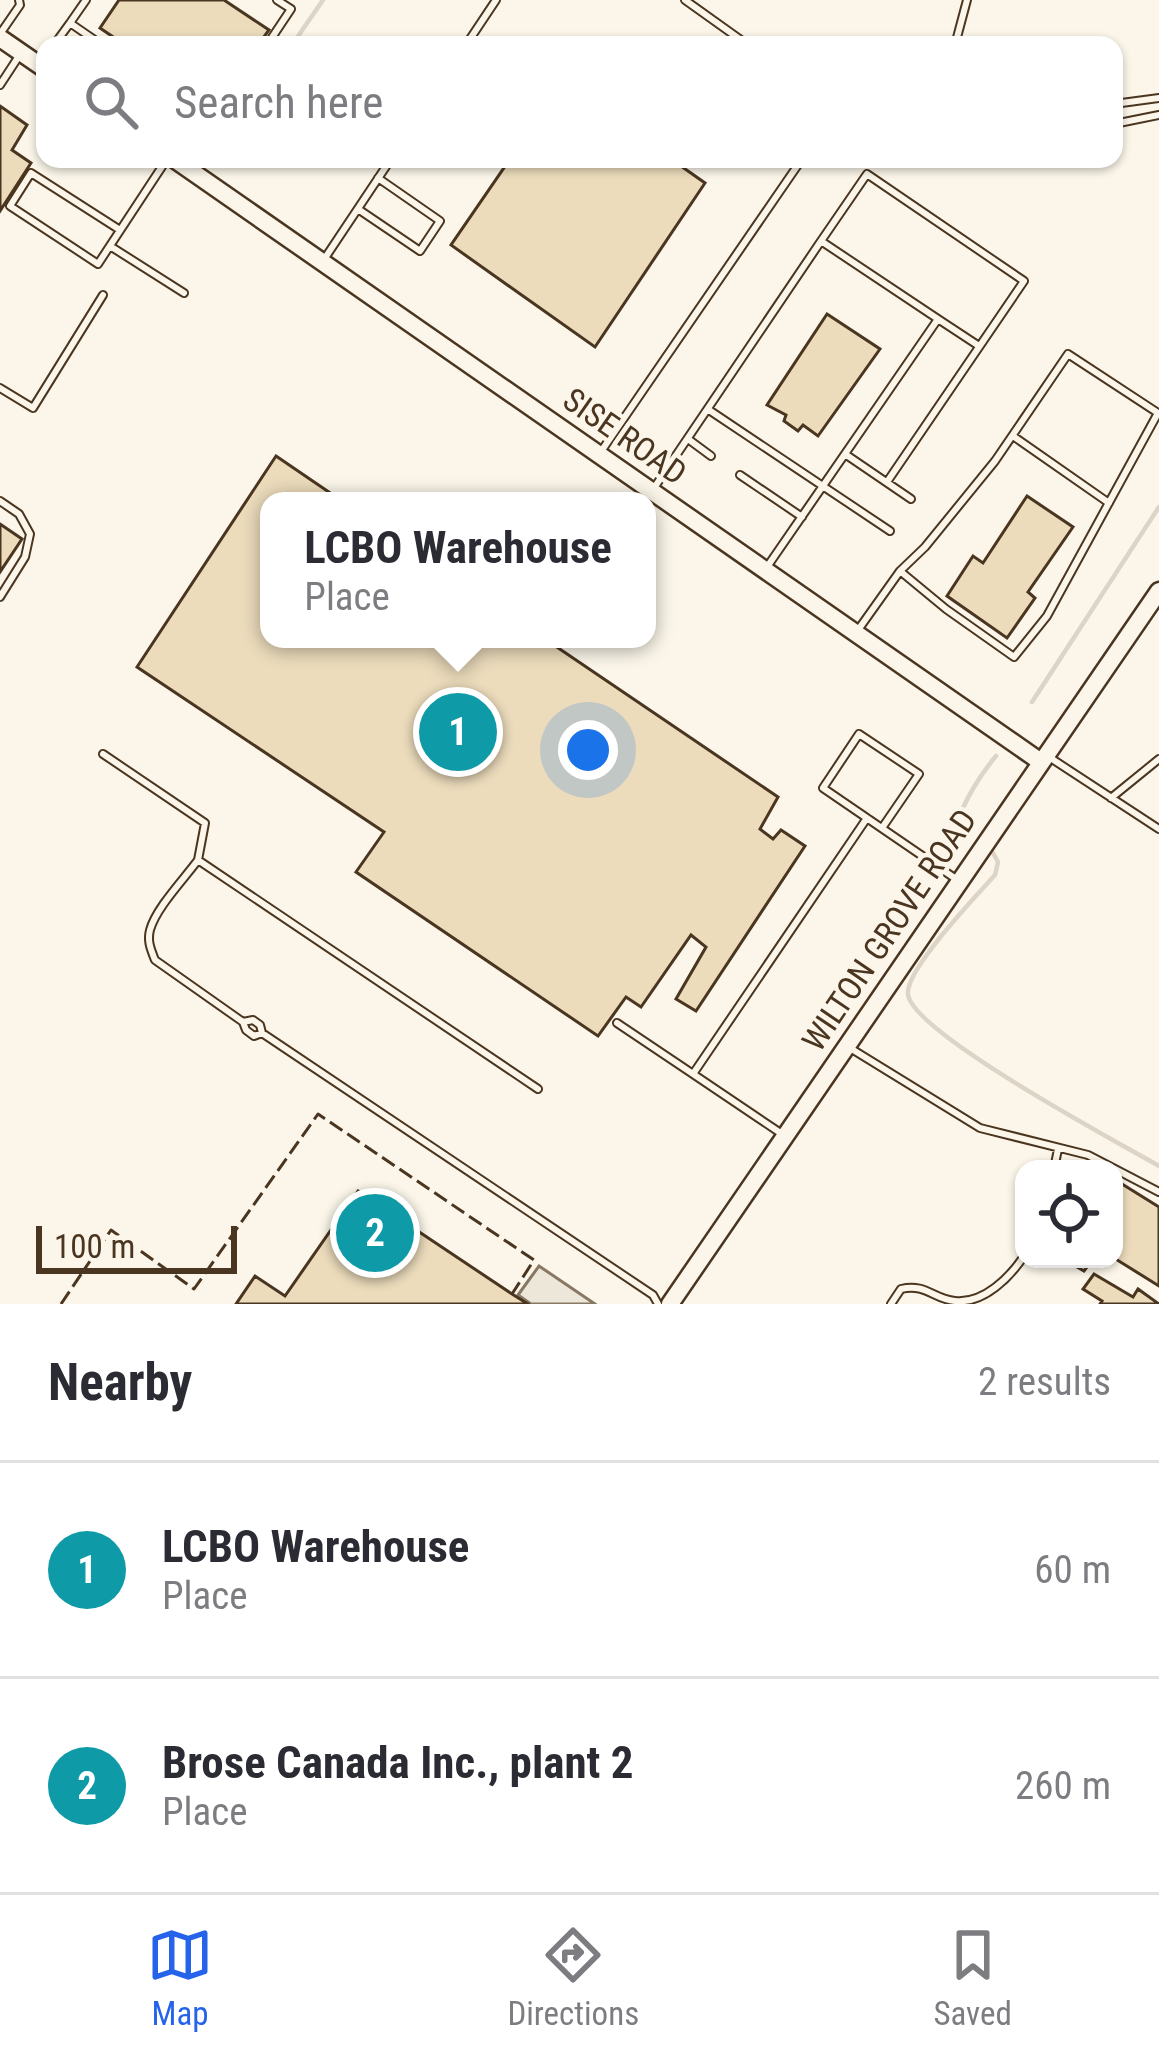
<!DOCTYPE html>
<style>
body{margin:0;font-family:"Roboto Condensed",sans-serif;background:#f7f7f7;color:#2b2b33}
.controls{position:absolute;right:36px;bottom:36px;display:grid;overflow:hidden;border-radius:24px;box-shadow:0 3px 9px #0004}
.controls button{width:108px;height:108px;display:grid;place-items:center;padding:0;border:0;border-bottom:3px solid #e1e1e2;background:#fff;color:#2b2b33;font:60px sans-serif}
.scale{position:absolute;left:36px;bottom:30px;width:201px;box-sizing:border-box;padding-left:12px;border:6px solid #4a3520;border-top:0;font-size:33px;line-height:42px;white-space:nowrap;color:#4a3520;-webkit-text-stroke:9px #fbf6e9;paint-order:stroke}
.you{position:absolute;left:588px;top:750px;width:42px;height:42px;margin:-30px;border:9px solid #fff;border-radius:50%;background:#1a73e8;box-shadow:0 0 0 18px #1a73e833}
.badge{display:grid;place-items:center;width:78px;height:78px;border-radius:50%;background:#2563eb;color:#fff;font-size:39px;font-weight:700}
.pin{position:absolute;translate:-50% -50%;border:6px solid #fff;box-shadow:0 3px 12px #0006}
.popup{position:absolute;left:260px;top:492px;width:396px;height:156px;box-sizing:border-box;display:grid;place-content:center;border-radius:24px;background:#fff;filter:drop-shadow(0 3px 9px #0005);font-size:39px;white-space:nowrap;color:#7c7c81}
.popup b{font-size:45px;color:#2b2b33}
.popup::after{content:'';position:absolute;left:50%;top:100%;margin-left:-24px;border:24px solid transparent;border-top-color:#fff}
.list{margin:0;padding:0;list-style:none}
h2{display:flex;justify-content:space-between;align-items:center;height:156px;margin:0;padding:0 48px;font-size:51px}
h2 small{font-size:39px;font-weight:400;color:#7c7c81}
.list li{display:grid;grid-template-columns:78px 1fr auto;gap:36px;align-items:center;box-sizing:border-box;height:216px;padding:0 48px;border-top:3px solid #e1e1e2}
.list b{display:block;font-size:45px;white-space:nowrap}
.list p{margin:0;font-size:39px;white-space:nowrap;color:#7c7c81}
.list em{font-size:39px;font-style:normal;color:#7c7c81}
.icon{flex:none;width:66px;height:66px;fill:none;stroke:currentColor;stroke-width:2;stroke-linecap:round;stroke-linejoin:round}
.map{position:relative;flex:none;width:1159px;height:1304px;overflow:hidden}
.search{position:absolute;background:#fff;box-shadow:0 3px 9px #0004;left:36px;right:36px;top:36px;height:132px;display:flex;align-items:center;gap:30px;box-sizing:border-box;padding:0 42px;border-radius:24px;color:#7c7c81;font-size:45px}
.sheet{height:588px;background:#fff}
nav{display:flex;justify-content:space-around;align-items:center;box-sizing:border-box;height:168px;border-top:3px solid #e1e1e2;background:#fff;font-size:33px;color:#7c7c81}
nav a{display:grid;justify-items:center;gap:6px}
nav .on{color:#2563eb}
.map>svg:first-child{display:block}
.parking{fill:#ede7d9;stroke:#887966;stroke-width:3}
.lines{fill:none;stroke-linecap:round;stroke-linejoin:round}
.stream{stroke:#dcd4c6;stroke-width:4.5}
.building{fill:#ecdcbc;stroke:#4a3520;stroke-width:3}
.lane-casing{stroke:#4a3520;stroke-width:10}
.secondary-casing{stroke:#4a3520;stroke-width:21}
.lane{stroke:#fbf6e9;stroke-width:6}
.secondary{stroke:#fbf6e9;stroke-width:16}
.fence{stroke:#4a3520;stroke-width:3;stroke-dasharray:15 6;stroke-linecap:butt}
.labels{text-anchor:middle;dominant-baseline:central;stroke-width:9;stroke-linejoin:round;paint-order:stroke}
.street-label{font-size:33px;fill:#4a3520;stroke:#fbf6e9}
</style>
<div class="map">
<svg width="1159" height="1304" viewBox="0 0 1159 1304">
<rect width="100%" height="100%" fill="#fbf6e9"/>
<!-- parking -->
<path class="parking" d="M539,1266l56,38h-64l-13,-9z"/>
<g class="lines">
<!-- stream -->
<path class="stream" d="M292,45l31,-45
M1032,702l127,-195
M961,831l-4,-7c7,-23 23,-49 39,-68
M993,853l5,9 -3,13c-17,19 -90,95 -87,119 3,38 211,149 251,172"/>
</g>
<!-- building -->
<path class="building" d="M119,0h105l45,30 -11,15h-133l-25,-17z
M0,106l27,19 -15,25 19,13 -31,48z
M510,159h161l34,24 -110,164 -144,-102z
M827,314l53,35 -62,87 -15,-11 -5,6 -14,-10 2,-6 -19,-10z
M276,456l66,45h-73v138h276l233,158 -18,32 13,10 8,-9 24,16 -109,165 -20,-12 30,-52 -15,-12 -50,72 -15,-10 -28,39 -242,-164 28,-40 -247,-165z
M1027,496l46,31 -45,65 7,6 -28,40 -60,-42 26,-40 10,7z
M0,524l22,15 -22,33z
M1114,1179l45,28v79l-45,-28z
M358,1191l154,103 16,10h-292l19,-28 30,20z
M1063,1259h30l-9,12z
M1094,1274l39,23 5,-8 21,15h-59l2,-3 -19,-12z"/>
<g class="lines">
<!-- lane casing -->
<g class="lane-casing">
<path id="lane" d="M86,0l-16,23 32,22
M685,0l63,45
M0,34l20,-29 -1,-5
M54,45l16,-22
M267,45l24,-36 -14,-9
M466,45l30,-45
M955,45l12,-45
M0,85l19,-29
M1114,104l45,-6
M1114,124l45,-9
M358,209l62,42 20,-30 -62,-43
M120,230l-89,-57 -21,33 88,58 69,-105
M821,241l46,-67 157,107 -137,201
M110,246l74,47
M323,261l68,-102
M938,319l41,27
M0,388l33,20 70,-113
M709,410l181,121
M1013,436l96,67
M688,439l23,17
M600,453l202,-294
M845,454l66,45
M740,475l62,42
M652,491l169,-250 117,78 -171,248
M0,501l19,13 11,20 -5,23 -25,40
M858,630l42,-59 25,-24 70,-86 73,-107 90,59 -111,203 -33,41 -68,-48 -46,-38
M103,754l102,69 -7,37
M1049,757l110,72
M1111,798l48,-39
M882,828l37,-54 -60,-40 -36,54 133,91
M243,1022l10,-2 7,5 2,8 391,262 5,9
M617,1023l76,51
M262,1033l-8,3 -8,-6 -3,-8 -88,-62c-4,-10 -8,-19 -5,-30 6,-22 34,-51 48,-70l340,229
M850,1048l130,80 108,27 71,37
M782,1134l-89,-60 174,-256
M1054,1169l4,-20
M891,1304l10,-15c25,-6 32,10 54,12 29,3 55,-24 69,-45"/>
</g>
<!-- secondary casing -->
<g class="secondary-casing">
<path id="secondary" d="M0,38l45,31
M174,159l867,603
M670,1304l489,-713"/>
</g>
<!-- lane -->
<use href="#lane" class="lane"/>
<!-- secondary -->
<use href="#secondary" class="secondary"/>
<!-- fence -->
<path class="fence" d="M61,1304l50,-74 83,59 124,-175 216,146 -22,34"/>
</g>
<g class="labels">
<!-- street labels -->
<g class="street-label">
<text transform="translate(625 436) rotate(35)">SISE ROAD</text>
<text transform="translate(889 930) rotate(-56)">WILTON GROVE ROAD</text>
</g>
</g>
</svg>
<div class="controls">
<button><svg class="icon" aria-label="locate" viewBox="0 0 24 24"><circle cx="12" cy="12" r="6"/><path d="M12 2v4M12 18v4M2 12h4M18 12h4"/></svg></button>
</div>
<div class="scale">100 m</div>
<div class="you"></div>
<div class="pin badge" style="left:458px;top:732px;background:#0f9aa8">1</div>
<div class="popup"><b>LCBO Warehouse</b>Place</div>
<div class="pin badge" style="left:375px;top:1233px;background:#0f9aa8">2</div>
<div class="search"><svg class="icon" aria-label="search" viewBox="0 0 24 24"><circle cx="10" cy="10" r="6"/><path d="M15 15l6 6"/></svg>Search here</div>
</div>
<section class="sheet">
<h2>Nearby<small>2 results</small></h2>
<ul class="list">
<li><span class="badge" style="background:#0f9aa8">1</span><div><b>LCBO Warehouse</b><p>Place</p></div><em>60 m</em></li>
<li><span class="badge" style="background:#0f9aa8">2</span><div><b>Brose Canada Inc., plant 2</b><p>Place</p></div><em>260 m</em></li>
</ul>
</section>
<nav>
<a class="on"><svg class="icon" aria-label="map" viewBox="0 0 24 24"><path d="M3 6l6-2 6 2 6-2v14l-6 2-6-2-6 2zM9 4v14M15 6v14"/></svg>Map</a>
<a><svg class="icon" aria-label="directions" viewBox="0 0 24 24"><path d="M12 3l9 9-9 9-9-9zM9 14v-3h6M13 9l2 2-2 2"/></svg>Directions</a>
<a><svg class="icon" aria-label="saved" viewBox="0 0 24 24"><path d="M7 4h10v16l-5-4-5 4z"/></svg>Saved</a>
</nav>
